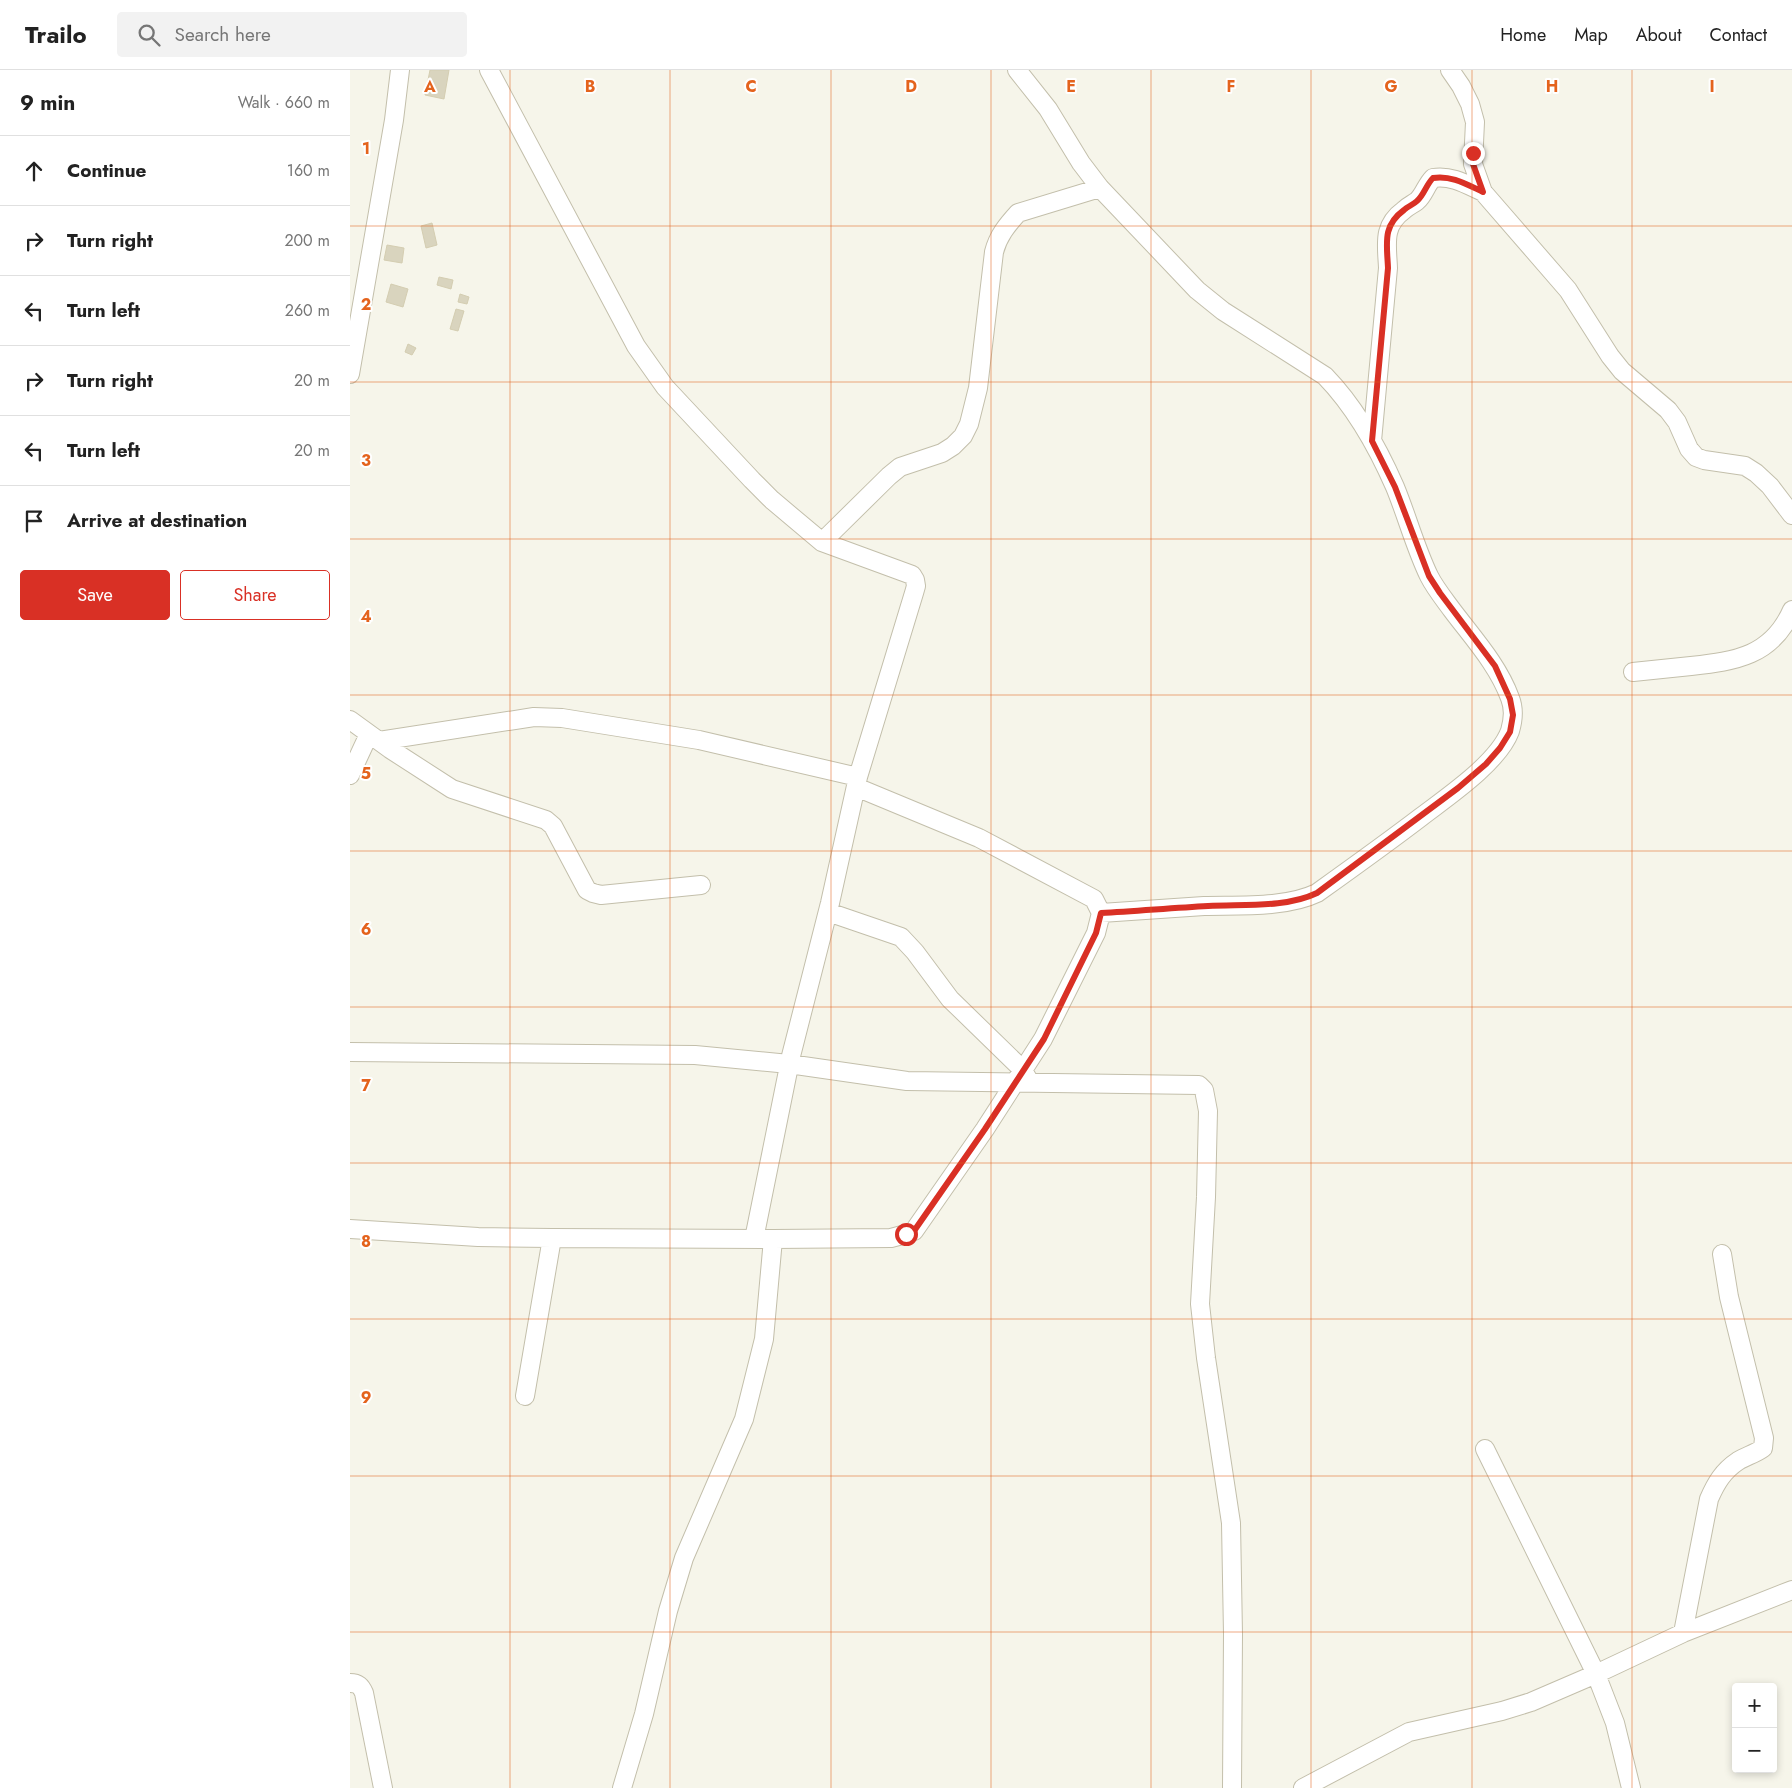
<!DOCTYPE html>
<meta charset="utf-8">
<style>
body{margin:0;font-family:Jost,sans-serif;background:#f2f2f2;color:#222}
.controls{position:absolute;right:15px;bottom:15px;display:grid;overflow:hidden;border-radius:5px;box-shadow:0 2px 8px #0003}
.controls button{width:45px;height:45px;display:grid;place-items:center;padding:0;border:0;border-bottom:1px solid #e0e0e0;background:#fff;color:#222;font:25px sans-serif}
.stop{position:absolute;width:15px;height:15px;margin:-11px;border:4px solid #d93025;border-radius:50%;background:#fff}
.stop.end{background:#d93025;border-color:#fff;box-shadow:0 1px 5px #0008}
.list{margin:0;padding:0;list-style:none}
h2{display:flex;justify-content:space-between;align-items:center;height:65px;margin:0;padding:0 20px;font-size:21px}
h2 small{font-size:16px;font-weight:400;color:#767676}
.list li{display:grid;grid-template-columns:32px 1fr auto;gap:15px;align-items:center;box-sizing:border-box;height:70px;padding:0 20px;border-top:1px solid #e0e0e0}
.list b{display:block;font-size:19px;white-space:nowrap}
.list em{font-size:16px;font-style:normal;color:#767676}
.actions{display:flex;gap:10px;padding:15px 20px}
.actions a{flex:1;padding:11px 0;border:1px solid #d93025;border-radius:5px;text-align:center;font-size:18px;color:#d93025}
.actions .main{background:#d93025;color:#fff}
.icon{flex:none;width:28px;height:28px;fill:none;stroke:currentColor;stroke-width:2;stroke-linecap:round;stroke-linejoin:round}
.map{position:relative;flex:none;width:1442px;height:1718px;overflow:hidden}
header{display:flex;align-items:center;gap:30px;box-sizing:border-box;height:70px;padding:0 25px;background:#fff;border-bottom:1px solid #e0e0e0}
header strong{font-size:24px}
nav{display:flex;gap:28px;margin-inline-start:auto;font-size:18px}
.search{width:350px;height:45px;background:#f2f2f2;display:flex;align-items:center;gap:12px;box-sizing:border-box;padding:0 18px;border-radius:5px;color:#767676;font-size:19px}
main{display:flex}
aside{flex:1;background:#fff}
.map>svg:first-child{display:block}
.building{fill:#d9d4be;stroke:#d4cdb1}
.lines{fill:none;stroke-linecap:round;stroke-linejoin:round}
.minor-casing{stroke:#c3bfab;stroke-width:20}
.minor{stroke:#fff;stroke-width:18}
.route{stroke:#d93025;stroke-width:6}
.grid{fill:none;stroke:#e4631d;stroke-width:1;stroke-opacity:0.55}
.grid-label{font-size:16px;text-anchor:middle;font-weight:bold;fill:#e4631d;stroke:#fff;stroke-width:4;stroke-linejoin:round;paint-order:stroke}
</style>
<header>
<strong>Trailo</strong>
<div class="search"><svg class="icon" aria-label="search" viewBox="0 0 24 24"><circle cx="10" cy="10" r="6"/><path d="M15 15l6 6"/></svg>Search here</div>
<nav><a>Home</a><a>Map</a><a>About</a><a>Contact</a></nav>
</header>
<main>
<aside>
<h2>9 min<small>Walk · 660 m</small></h2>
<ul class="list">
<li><svg class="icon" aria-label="ahead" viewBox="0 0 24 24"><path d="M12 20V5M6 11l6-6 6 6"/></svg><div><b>Continue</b></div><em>160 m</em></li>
<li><svg class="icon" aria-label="right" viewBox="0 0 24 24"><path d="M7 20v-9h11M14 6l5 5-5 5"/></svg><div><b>Turn right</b></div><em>200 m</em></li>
<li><svg class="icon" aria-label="left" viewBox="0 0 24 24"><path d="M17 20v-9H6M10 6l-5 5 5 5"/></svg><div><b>Turn left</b></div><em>260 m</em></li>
<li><svg class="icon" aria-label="right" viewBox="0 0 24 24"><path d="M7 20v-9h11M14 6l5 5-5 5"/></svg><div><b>Turn right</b></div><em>20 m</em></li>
<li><svg class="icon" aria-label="left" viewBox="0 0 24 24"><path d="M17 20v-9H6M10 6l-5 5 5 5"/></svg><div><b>Turn left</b></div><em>20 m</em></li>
<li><svg class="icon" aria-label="arrive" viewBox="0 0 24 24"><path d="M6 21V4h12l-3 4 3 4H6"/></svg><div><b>Arrive at destination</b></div></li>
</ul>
<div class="actions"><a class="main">Save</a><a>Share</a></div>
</aside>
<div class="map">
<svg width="1442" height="1718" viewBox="0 0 1442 1718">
<rect width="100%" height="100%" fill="#f6f5ea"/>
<!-- building -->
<path class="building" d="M80,0h19l-5,29 -19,-4z
M82,153l5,22 -11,3 -5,-22z
M37,175l17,3 -2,15 -18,-3z
M89,207l14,3 -2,9 -14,-4z
M41,214l17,5 -5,18 -17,-5z
M110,224l9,3 -2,7 -9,-2z
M106,239l8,2 -6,20 -8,-2z
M58,274l8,4 -4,7 -7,-3z"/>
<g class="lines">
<!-- minor casing -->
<g class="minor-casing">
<path id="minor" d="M139,0l147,276 29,41 87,93 20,20 50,42 90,33 3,5 1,6 -2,7 -56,184 -28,126 -39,153 -37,183
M667,0l31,39 33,54 19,25 97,102 26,21 102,65c30,31 53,72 70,111 12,29 20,60 34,89 6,12 15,23 23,34 21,28 46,55 58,88 4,10 3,23 0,33 -12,32 -63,66 -89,86 -34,26 -69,51 -104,76 -31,15 -78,12 -113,13 -34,2 -69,5 -103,7
M1100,0l11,16 9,18 5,18 -2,42 10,28 85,98 42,66 12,15 46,39 9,12 12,27 7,8 8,3 41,6 11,7 14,13 22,29
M0,304l44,-254 6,-50
M1022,371l16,-173c-1,-24 -6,-42 16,-58 4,-4 9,-6 13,-9 7,-6 9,-16 16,-23 18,-3 33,6 50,14
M472,472l67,-66 11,-9 42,-14 11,-7 10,-10 6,-12 9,-36 16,-136c4,-16 13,-27 24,-39l82,-25
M1283,602c19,-2 38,-4 58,-6 45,-5 81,-10 101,-56
M0,650l40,29 62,40 94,31 7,6 34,64 6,3 8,2 100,-10
M29,671l155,-24 28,1 137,22 159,37
M0,705l19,-41
M478,842l73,25 14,15 35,47 73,71 6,11
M0,982l345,3 94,9 118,17 292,4 5,5 4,21 -2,86 -6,107 6,54 25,165 2,111 -1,154
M0,1159l128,8 74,1 221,1 118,-1 15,-4 8,-3 71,-102 58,-90 53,-106 5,-20 -7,-14 -115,-61 -123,-51
M175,1326l27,-158
M1135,1379l111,225 87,-41 109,-43
M1333,1563l26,-134c7,-16 14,-28 29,-38 8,-5 17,-7 25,-13l1,-10 -35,-141 -7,-43
M0,1613c8,0 11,3 14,10l19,95
M272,1718l22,-74 24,-103 16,-53 60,-139 20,-80 9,-100
M953,1718l106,-56 93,-21 29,-9 65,-28 19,49 16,65"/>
</g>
<!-- minor -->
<use href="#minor" class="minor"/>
</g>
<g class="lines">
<!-- route -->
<path class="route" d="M556,1164l8,-3 71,-102 59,-90 52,-106 5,-20c36,-2 71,-5 107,-7 35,-2 78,2 109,-13l141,-105 28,-24 14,-16 10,-16 3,-17 -3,-16 -15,-33 -55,-73 -11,-17 -34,-89 -23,-46 16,-173c-1,-24 -6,-42 16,-58 4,-4 9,-5 13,-9 7,-6 9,-16 16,-23 18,-3 33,6 50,14l-10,-28v-11"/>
</g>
<!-- grid -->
<path class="grid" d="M160,0v1718M320,0v1718M481,0v1718M641,0v1718M801,0v1718M961,0v1718M1122,0v1718M1282,0v1718M0,156h1442M0,312h1442M0,469h1442M0,625h1442M0,781h1442M0,937h1442M0,1093h1442M0,1249h1442M0,1406h1442M0,1562h1442"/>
<g class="grid-label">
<text x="80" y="22">A</text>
<text x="240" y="22">B</text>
<text x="401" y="22">C</text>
<text x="561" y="22">D</text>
<text x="721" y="22">E</text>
<text x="881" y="22">F</text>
<text x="1041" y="22">G</text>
<text x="1202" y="22">H</text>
<text x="1362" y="22">I</text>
<text x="16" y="84">1</text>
<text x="16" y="240">2</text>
<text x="16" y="396">3</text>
<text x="16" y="552">4</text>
<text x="16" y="709">5</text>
<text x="16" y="865">6</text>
<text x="16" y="1021">7</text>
<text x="16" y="1177">8</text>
<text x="16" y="1333">9</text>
</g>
</svg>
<div class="controls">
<button>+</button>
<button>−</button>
</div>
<div class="stop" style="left:556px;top:1164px"></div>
<div class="stop end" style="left:1123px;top:83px"></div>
</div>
</main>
